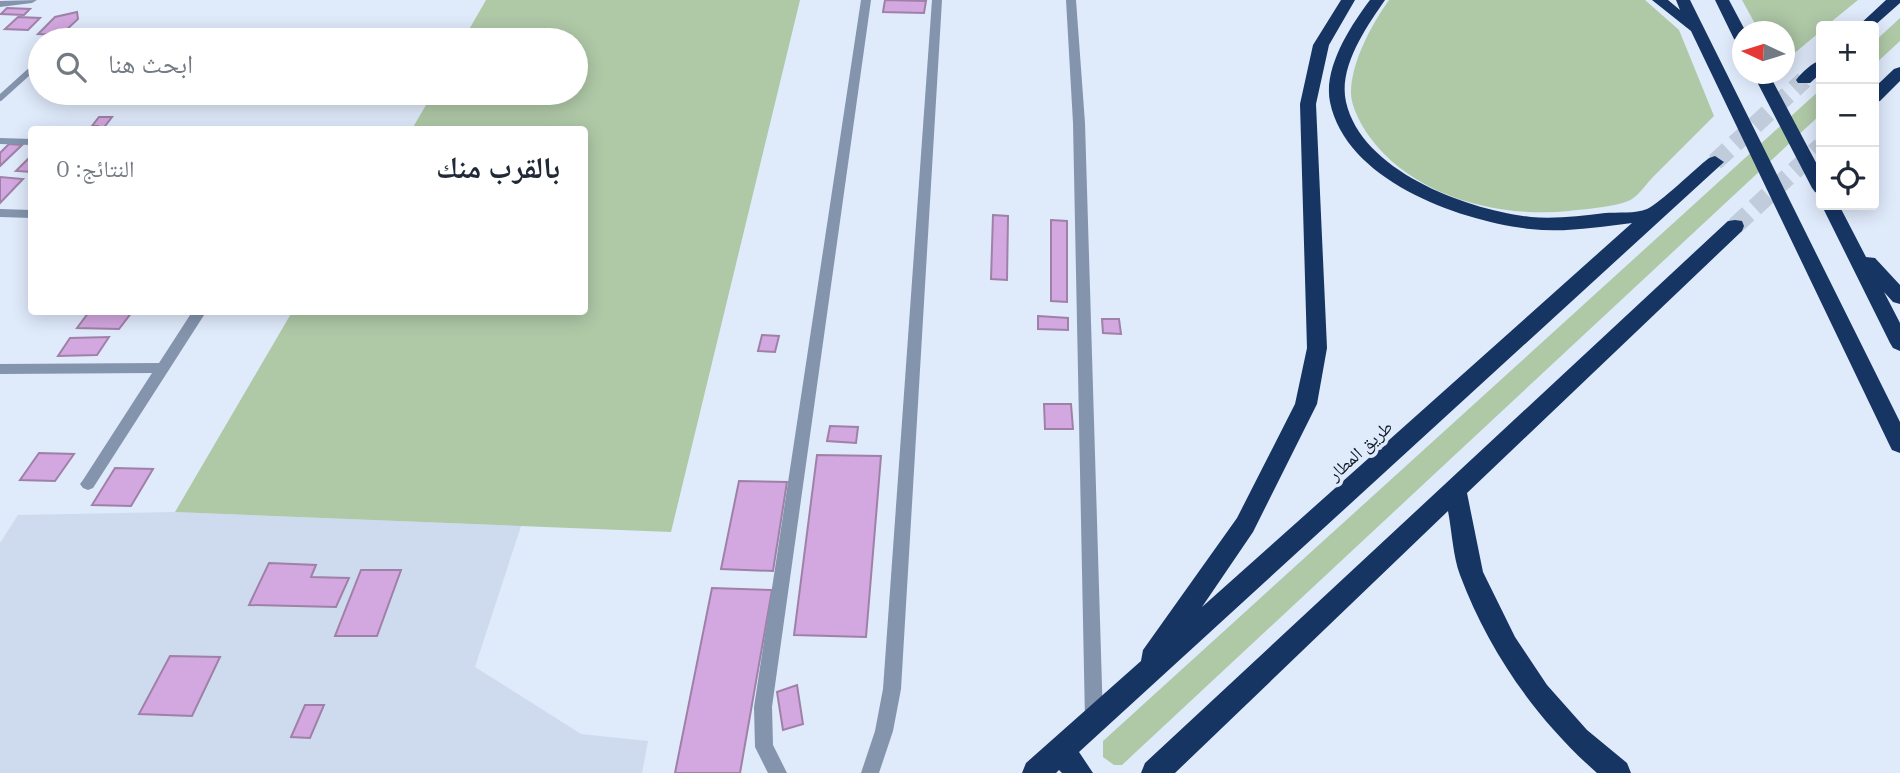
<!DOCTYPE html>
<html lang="ar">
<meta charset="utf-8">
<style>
body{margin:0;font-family:"IBM Plex Serif","Noto Naskh Arabic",serif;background:#f2f2f3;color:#1f2937;direction:rtl}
.controls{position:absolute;right:21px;top:21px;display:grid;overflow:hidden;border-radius:7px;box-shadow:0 4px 18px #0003}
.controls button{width:63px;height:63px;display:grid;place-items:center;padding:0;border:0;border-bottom:2px solid #e0e1e3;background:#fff;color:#1f2937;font:35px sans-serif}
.compass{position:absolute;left:1732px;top:21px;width:63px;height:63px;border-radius:50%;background:#fff;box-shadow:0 4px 18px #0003;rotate:274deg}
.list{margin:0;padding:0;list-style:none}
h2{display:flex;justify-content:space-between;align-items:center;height:91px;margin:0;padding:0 28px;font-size:30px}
h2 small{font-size:23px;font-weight:400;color:#747a83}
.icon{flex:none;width:38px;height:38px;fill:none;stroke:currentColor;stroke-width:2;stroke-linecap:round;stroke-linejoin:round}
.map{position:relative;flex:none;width:1900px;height:773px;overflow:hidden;direction:ltr}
.search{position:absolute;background:#fff;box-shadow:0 4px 18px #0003;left:28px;top:28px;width:560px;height:77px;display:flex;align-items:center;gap:18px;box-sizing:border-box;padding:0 24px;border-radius:38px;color:#747a83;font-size:26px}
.panel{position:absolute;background:#fff;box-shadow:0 4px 18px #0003;left:28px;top:126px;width:560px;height:189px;border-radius:7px;direction:rtl}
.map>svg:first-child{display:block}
.built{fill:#cedbee}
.green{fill:#afc9a7}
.building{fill:#d3a7df;stroke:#9f81a7;stroke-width:2}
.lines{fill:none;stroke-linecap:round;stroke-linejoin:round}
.highway-tunnel{stroke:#c0cbdb;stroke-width:18;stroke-dasharray:18 9;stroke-linecap:butt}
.lane{stroke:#8494ad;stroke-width:6}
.street{fill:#8494ad;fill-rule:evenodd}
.highway{fill:#163563;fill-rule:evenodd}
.labels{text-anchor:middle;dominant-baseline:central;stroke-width:7;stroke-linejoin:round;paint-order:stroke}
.street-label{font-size:18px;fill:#101928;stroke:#dfeafb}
</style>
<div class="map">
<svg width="1900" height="773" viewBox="0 0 1900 773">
<rect width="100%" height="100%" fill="#dfeafb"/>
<!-- built -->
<path class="built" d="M175,512l346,14 -46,141 106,67 67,7 -6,32h-642v-230l18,-28z"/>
<!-- green -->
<path class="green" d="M486,0h314l-129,532 -496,-20 117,-200h292v-182l-172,-1 21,-36h143v-53h-113z
M1389,0h256l34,30 35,86c-20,20 -40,40 -60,60 -7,7 -14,18 -22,23 -13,8 -48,10 -63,12 -71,7 -156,-14 -200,-75 -8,-11 -18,-30 -18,-43 0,-31 21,-69 38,-93z
M1742,0h116l-32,26h-5v5l-36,30 -1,-29 -25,-1z
M1900,18v23l-26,24v-23z
M1821,89v25l-699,651h-8l-11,-8v-16z"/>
<!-- building -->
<path class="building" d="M885,0l41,1 -2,12 -41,-1z
M7,8l23,1 -6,6 -23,-1z
M77,12l1,7 -17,16 -23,-1 17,-17z
M18,17l22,1 -12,12 -23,-1z
M99,117h13l-10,13h-9l4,-4h-5z
M9,144l13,1 -22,21v-13z
M32,155v17l-16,-1z
M0,177l23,2 -23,24z
M993,215l15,1 -1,64 -16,-1z
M1051,220l16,1v81l-16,-1z
M89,312h43l-13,17 -42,-1z
M1038,316l30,2v12l-30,-1z
M1102,319h17l2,15 -18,-1z
M762,335l17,1 -4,16 -17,-1z
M109,337l-12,18 -39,1 12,-18z
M1044,404h27l2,25h-28z
M830,426l28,1 -2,16 -29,-2z
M39,453l35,1 -19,27 -35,-1z
M817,455l64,1 -15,181 -72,-2z
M115,468l38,1 -22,37 -39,-1z
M739,481l48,1 -14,89 -52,-2z
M269,563l47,2 -5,12 38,1 -13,29 -87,-2z
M361,570h40l-24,66h-42z
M712,588l60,2 -32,183h-65z
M170,656l50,1 -28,59 -53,-2z
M797,685l6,39 -20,6 -6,-38z
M305,705h19l-14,33 -19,-1z"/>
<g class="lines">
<!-- highway-tunnel -->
<path class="highway-tunnel" d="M1715,162l89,-82
M1735,226l86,-80"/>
<!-- lane -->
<path class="lane" d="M65,40l10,-8
M0,98l40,-36
M0,141l32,1"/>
<!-- street -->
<path class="street" d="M37,0l-5,3 -32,4v-6z
M861,0h10l-99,707 1,38 14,28h-19l-13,-26 -1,-40z
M932,0h10l-41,689 -8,42 -14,42h-18l14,-42 8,-42z
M1066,0h10l9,123 18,597 -3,6 -6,3 -6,-3 -3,-6 -12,-597z
M0,209l32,1v8l-32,-1z
M192,312h14l-113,176 -5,2 -5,-2 -3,-4 3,-4 69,-107 -152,1v-10l159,-1z"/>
<!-- highway -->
<path class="highway" d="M1341,0h14l-26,45 -13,59 11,244 -10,56 -64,128 -51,75 430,-384c-34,4 -68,10 -102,6 -70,-8 -184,-48 -200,-127 -7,-34 21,-77 40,-102h15c-18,26 -47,67 -39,102 16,70 122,108 185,115 24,2 50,-1 74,-4 12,-1 31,1 42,-4 12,-5 49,-41 62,-51l6,-2 9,6 -645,590 14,21h-31l-3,-3 -3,3h-34l4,-10 115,-102 2,-11 94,-132 58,-114 12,-56 -7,-244 13,-59z
M1652,0h16l12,10 -4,-10h14l210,422v31l-8,-3 -3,-6 -198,-413z
M1715,0h14l17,32h-4v12l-8,-5z
M1886,0h14v3l-26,23h-16z
M1821,60v13l-11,10h-12l-2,-3c6,-8 16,-17 25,-20z
M1900,67v14l-20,20 -6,1v-14l20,-19z
M1753,74h16l52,98v22l-6,-2 -3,-4z
M1821,204l18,1 27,52 9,1 25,27v19l-7,-2 -9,-10 16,31v28l-7,-3 -3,-5z
M1735,220l7,1 2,5 -2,5 -275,262 16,79 32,65 32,48 40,45 40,33 4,10h-34c-61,-54 -108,-121 -137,-198 -7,-19 -8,-43 -12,-64l-273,262h-34l4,-10 583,-542z"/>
</g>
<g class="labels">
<!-- street labels -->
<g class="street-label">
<text transform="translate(1360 450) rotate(-42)">طريق المطار</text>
</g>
</g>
</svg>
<div class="controls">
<button>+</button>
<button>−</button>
<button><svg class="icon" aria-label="locate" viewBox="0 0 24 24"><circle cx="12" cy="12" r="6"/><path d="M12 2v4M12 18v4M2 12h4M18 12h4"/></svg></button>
</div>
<svg class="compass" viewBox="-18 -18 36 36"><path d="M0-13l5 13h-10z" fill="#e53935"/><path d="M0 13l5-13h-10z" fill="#747a83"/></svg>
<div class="search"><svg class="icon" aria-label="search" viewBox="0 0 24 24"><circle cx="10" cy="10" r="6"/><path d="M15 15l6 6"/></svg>ابحث هنا</div>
<section class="panel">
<h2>بالقرب منك<small>النتائج: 0</small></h2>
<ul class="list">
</ul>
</section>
</div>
